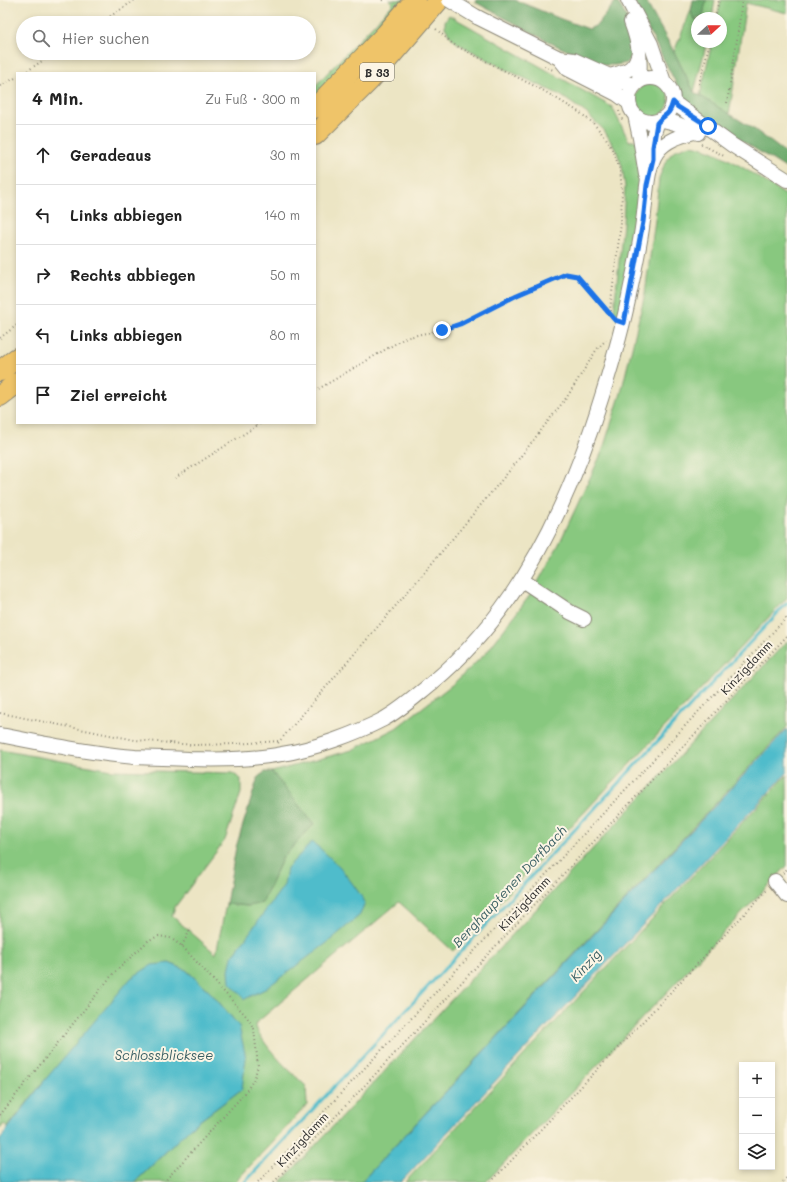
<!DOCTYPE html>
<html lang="de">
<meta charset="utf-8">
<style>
body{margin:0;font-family:Mali,sans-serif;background:#f6f6f6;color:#222}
.controls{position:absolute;right:12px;bottom:12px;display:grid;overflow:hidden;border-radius:0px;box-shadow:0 2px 6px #0003}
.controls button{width:36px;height:36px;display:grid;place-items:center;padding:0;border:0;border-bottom:1px solid #e0e0e0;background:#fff;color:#222;font:20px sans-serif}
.compass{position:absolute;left:691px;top:12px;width:36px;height:36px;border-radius:50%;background:#fff;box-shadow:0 2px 6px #0003;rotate:69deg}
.stop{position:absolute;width:12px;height:12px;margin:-9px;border:3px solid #1a73e8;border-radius:50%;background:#fff}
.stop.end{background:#1a73e8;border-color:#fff;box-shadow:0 1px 4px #0008}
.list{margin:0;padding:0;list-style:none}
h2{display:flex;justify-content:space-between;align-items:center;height:52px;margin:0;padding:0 16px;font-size:17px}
h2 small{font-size:13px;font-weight:400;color:#767676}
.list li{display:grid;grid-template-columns:26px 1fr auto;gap:12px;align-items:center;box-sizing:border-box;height:60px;padding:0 16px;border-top:1px solid #e0e0e0}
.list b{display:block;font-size:15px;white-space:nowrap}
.list em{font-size:13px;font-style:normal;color:#767676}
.icon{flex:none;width:22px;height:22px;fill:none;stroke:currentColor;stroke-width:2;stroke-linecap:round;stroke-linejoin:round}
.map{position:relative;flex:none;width:787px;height:1182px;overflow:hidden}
.search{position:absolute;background:#fff;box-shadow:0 2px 6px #0003;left:16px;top:16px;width:300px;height:44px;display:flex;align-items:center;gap:10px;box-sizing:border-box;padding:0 14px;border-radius:22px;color:#767676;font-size:15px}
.panel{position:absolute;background:#fff;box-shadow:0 2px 6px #0003;left:16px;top:72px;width:300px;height:352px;border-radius:0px}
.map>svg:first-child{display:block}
.green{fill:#88c87f;stroke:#5a7a55}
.forest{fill:#6eac6e;stroke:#4c6c4c}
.water{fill:#50bccb;stroke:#3e747b}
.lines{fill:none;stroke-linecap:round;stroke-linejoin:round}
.stream{stroke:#50bccb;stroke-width:3}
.minor-casing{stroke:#8c8878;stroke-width:16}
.highway-casing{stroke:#8c8878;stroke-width:22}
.path{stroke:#8c8878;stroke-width:2;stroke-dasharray:1 3;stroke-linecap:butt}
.minor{stroke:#fff;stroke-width:14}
.highway{stroke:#efc469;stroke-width:20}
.minor-bridge-casing{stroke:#8c8878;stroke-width:16;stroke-linecap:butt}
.minor-bridge{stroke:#fff;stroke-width:14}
.route{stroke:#1a73e8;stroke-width:5}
.labels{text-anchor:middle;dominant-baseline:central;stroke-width:4;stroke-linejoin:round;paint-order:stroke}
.shield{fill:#fcf5e5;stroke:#6a6863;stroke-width:1}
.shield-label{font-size:11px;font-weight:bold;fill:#2b2b2b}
.street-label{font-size:12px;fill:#2b2b2b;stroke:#fcf5e5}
.water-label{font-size:13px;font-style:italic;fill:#385e63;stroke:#fcf5e5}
</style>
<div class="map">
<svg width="787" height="1182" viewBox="0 0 787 1182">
<rect width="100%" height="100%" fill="#fcf5e5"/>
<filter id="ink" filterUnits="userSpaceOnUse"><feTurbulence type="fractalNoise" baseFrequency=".025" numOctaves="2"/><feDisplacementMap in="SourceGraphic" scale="8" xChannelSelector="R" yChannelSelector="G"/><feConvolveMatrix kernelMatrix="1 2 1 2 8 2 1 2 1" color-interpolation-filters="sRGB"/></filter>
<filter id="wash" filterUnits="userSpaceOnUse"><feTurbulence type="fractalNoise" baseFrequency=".012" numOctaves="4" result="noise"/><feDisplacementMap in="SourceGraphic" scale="16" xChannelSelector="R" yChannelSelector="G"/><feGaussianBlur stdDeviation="0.9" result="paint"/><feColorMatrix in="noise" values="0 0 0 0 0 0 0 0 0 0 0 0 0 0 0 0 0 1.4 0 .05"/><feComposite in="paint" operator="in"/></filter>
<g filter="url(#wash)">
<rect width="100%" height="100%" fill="#ece5c4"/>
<!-- green -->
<path class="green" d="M389,0h19l-93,100v-14l78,-82z
M706,0h9l-3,18h-10z
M721,0h66v13l-41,-10 -17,112 -29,-19 12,-54h9v-24h-4z
M691,10l2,8 4,2v22h10l-13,50 -20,-40z
M449,15l163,92 17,34h8l4,34 -3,43 -17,93 -4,3 -2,-1 -1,-3 9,-86 2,-37 -3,-21 -5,-14 -13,-22 -18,-17 -26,-18 -57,-27 -46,-25 -7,-7 -5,-9v-6z
M635 100a17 17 0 1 1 34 0a17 17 0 1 1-34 0Z
M690,145c27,2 73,36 97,51v402l-334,353 -54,-49 -144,122c7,22 35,47 51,62l1,19 -72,77h-100l55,-54 52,-39 -3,-63 -28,-33 -25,-23 -17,-7 -125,118 -36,46 -4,-3 -4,5v-379l112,20 120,3 9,6v14l-16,47 -50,67 -3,9 44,38 10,-50 22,2 14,-3 21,-46 31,-33 -42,-52 80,-22 44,-22 57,-44 34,-32 46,-61 26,-47 43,-92 19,-59 24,-100 10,-73 4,-42 6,-15 6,-9 5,-4z
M787,641v86l-426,455h-80z
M787,775v91l-301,316h-81z"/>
<!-- forest -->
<path class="forest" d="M476,0h39l46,19 28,10 8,-4 19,-24c12,13 16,33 19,50l-8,12 -12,2h-16l-46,-21 -78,-42z
M633,0h12l27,48 22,44 60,37 33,25v15l-70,-44 -28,-21 -8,-11z
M693,0h13l-3,17 -6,1v2l-4,-2 -2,-8z
M265,772h7l42,52 -31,33 -21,46 -14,3 -22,-2 10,-57 22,-70z"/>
<!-- water -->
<path class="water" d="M787,729v44l-255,269 -131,140h-40z
M312,842c23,18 37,35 53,60l-5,13 -33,28 -62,46 -20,10 -15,-16 -1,-13 3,-13 52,-72 3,-17z
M169,963l17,7 25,23 28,33 7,32 -4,31 -52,39 -55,54h-135v-43l44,-58 87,-103 21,-13z"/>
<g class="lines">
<!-- stream -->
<path class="stream" d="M245,1182l542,-579"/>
</g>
</g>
<g filter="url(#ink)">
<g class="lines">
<!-- minor casing -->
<g class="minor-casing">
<path id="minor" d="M628,0l23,44 13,38
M477,17l82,41 15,2 49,22 11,3
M631,22c8,21 10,36 8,58
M559,58l9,11 49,25 11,8
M610,76c16,-5 25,-6 29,-24
M629 100a22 22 0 1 1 44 0a22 22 0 1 1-44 0Z
M673,102l59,43 55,35
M635,115l5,23 6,37
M664,118l-1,2 12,3 23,10
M653,159l1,-26 4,-12
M522,580l48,32 14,7
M0,735c45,9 89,18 135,22 18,1 36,1 54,2 31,1 62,1 93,-5 32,-5 73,-20 102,-35 18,-10 33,-24 48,-36 88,-73 137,-180 170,-287 11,-35 21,-69 28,-105 5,-23 10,-46 13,-70 3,-18 3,-54 14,-69 9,-12 23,-16 37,-20
M775,881l12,15"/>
</g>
<!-- highway casing -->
<g class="highway-casing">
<path id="highway" d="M315,108l71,-74 29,-34
M315,135l54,-54 70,-81
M0,371l17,-13
M0,396l17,-13"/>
</g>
<!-- path -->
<path class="path" d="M382,0l2,1
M715,18l4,-18
M100,23l35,-23
M436,29l17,15 91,47 35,21 14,11 13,15 8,15 6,17 2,20 -1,33 -11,86 2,4
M544,66l9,4
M24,73l30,-20
M699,84l11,-42
M0,86l17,-9
M727,103l10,-63 5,-40
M619,111l4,11
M701,144l23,12
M0,338l17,-13
M315,391l90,-53 16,-4 21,-4 18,-6 57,-29 49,-21 11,2 35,42
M175,478l86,-55
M0,713l135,27 59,5 42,-1 43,-3
M278,743l145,-169 87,-104 57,-73 30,-48 9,-9
M783,873l4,-4
M182,946l9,-18
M0,1115l112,-140 37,-35 10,-4 11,2 12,8 65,71 7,12 4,37 -4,13 -9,14 -81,89
M258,1182l529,-565
M274,1182l513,-546
M491,1182l277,-293
M783,1182l4,-5"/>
<!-- minor -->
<use href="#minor" class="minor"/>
<!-- highway -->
<use href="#highway" class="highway"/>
<!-- minor-bridge casing -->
<g class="minor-bridge-casing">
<path id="minor-bridge" d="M449,0l28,17"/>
</g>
<!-- minor-bridge -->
<use href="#minor-bridge" class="minor-bridge"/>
</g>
</g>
<g class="lines" filter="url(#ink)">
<!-- route -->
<path class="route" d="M442,330l18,-6 57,-29 49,-21 11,2 38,44 9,3 19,-101 4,-37 6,-26v-12l4,-24c7,-9 12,-6 16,-21l5,5 30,19"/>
</g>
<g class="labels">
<!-- shield labels -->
<rect class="shield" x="360" y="63" width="34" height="18" rx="3"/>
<g class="shield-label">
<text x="377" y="72">B 33</text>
</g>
<!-- street labels -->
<g class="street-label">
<text transform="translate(746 667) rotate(-47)">Kinzigdamm</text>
<text transform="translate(524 903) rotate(-47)">Kinzigdamm</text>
<text transform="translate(302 1139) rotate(-47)">Kinzigdamm</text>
</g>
<!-- water labels -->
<g class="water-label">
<text transform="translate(509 886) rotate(-47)">Berghauptener Dorfbach</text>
<text transform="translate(585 965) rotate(-47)">Kinzig</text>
<text x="164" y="1054">Schlossblicksee</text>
</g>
</g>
</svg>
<div class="controls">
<button>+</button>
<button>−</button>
<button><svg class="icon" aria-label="layers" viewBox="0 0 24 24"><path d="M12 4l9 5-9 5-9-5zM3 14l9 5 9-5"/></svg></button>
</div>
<svg class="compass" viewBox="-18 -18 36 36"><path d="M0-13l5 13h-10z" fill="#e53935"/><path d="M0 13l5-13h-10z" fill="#767676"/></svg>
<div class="stop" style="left:708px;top:126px"></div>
<div class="stop end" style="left:442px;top:330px"></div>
<div class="search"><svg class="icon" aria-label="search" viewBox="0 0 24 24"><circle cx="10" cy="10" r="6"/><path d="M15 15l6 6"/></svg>Hier suchen</div>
<section class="panel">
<h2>4 Min.<small>Zu Fuß · 300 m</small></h2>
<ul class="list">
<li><svg class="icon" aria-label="ahead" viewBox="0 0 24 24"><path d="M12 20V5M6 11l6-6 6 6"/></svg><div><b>Geradeaus</b></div><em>30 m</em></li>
<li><svg class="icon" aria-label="left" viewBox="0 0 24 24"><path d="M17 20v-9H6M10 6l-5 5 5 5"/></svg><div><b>Links abbiegen</b></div><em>140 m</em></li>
<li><svg class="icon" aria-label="right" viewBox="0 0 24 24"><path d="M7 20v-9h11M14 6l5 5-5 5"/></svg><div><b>Rechts abbiegen</b></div><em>50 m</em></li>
<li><svg class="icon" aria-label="left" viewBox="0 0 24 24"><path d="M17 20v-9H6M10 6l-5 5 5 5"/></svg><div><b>Links abbiegen</b></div><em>80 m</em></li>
<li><svg class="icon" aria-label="arrive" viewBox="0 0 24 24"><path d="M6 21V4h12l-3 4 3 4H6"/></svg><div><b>Ziel erreicht</b></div></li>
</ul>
</section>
</div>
